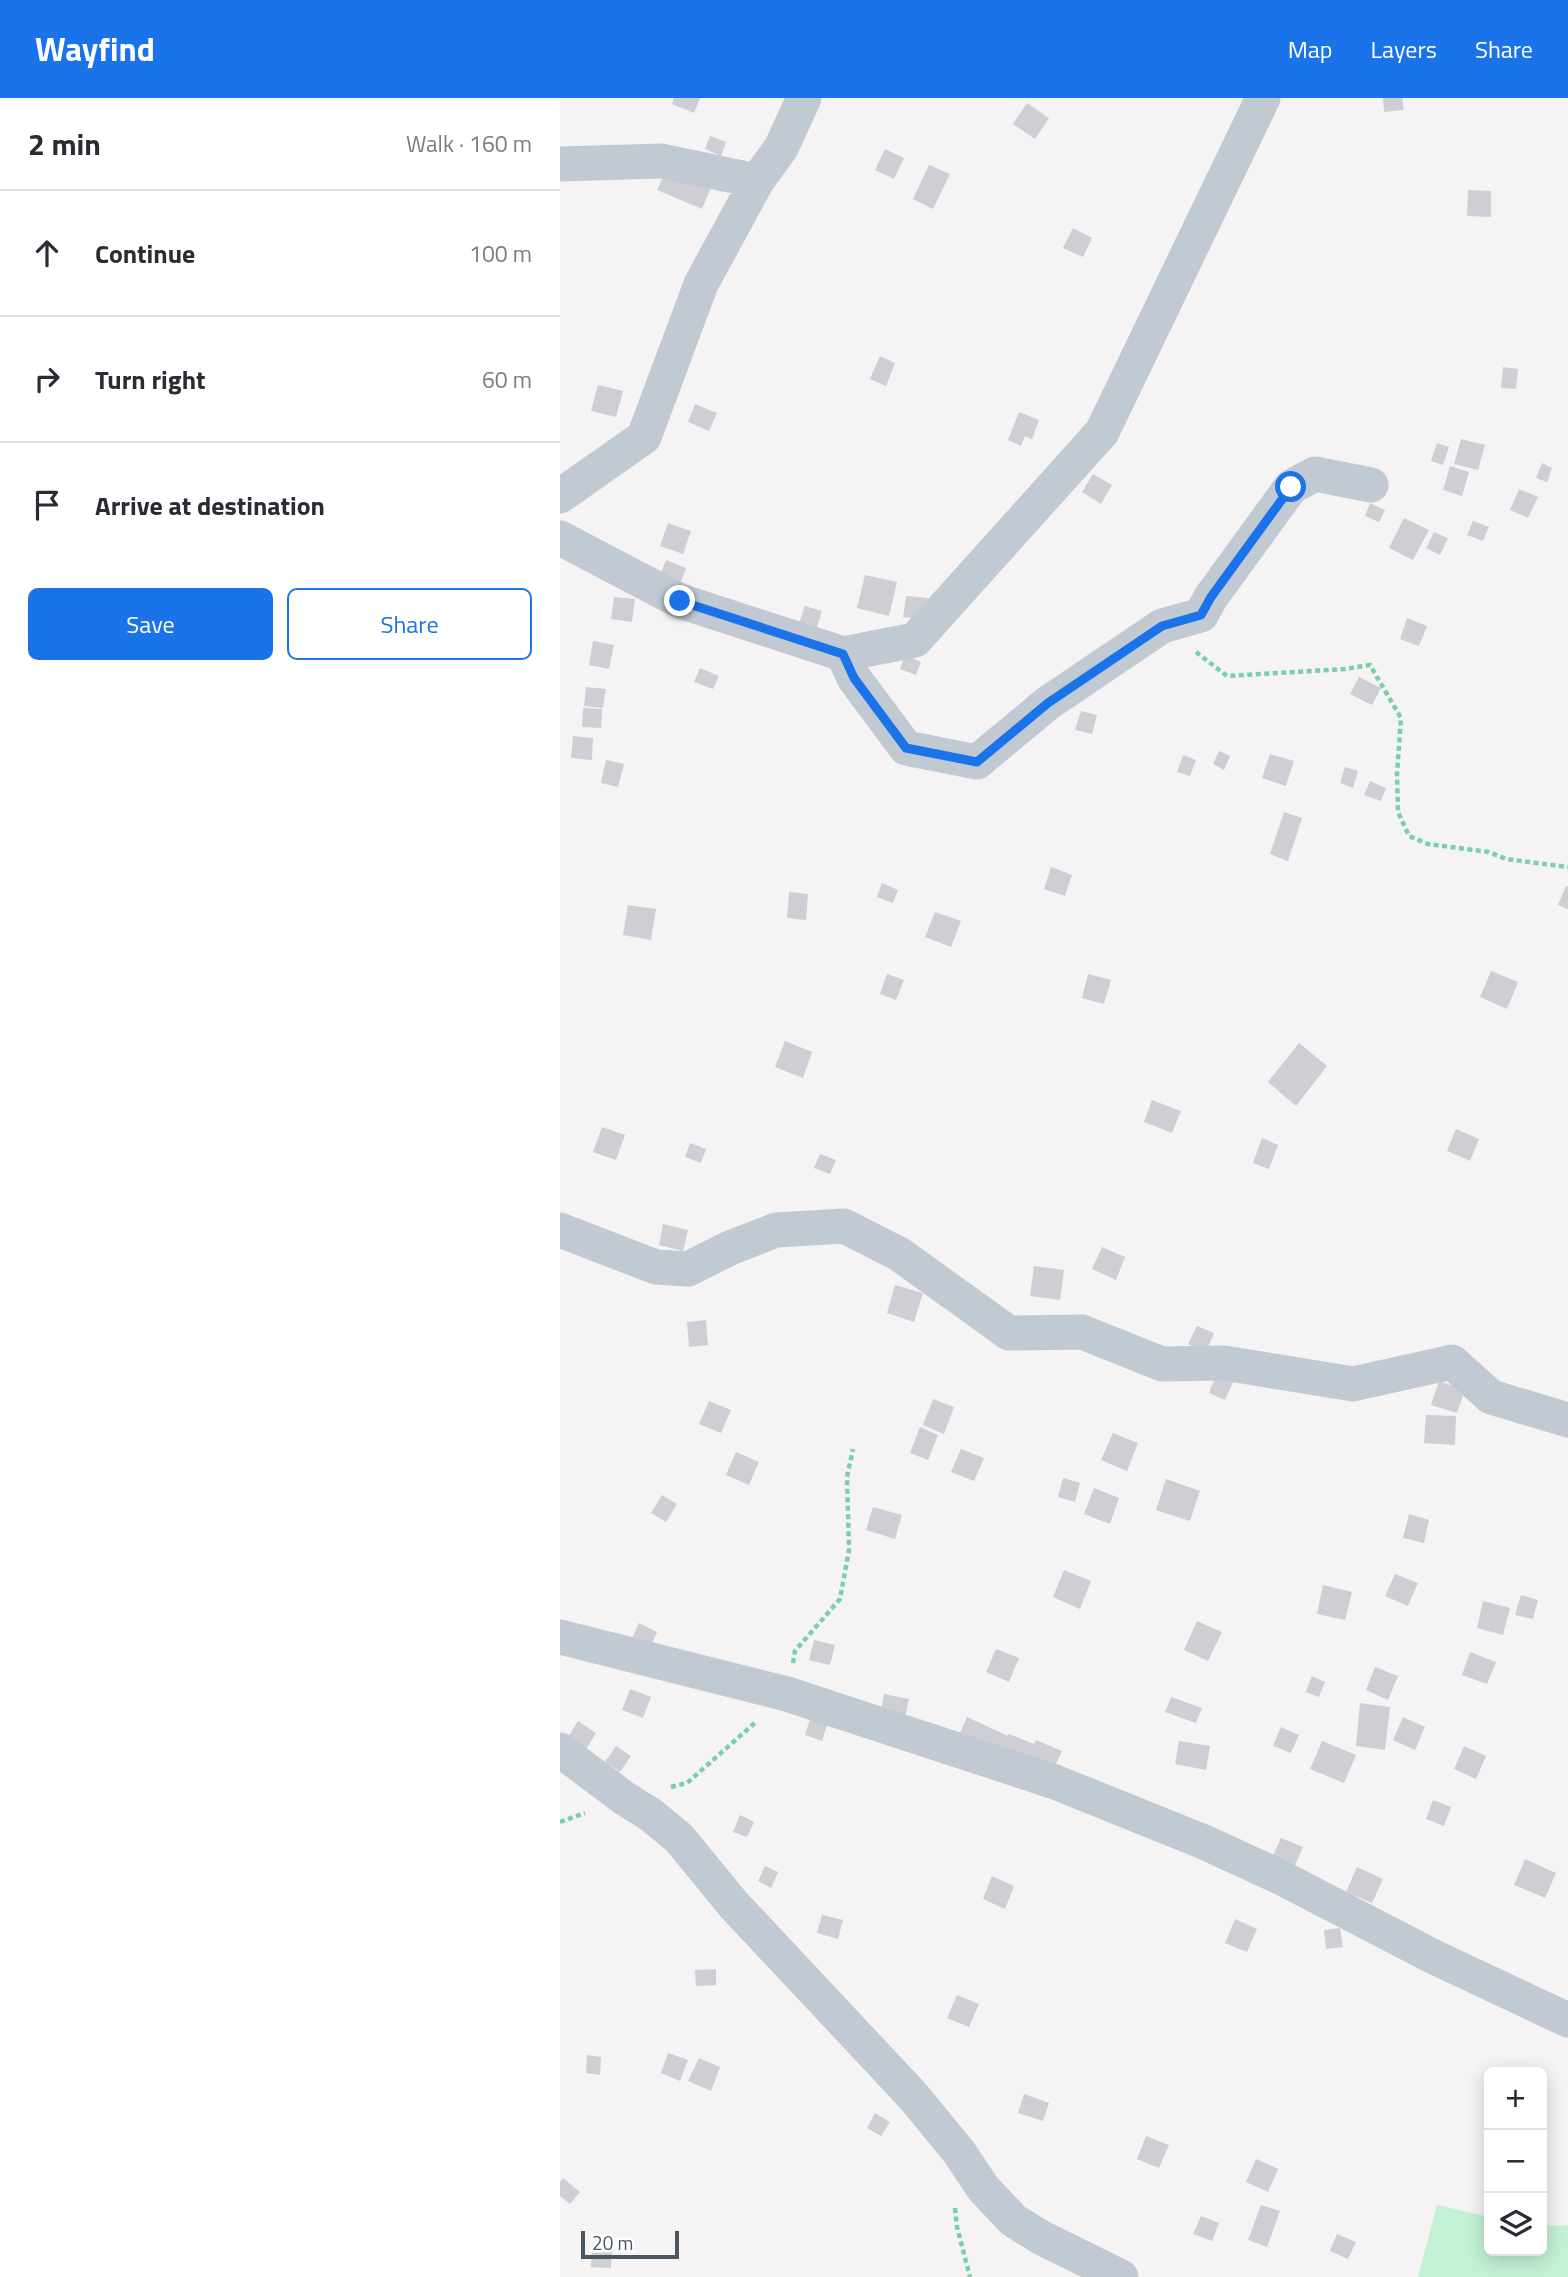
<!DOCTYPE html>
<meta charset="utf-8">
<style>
body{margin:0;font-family:"Titillium Web",sans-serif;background:#f7f7f7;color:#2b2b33}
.controls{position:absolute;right:21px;bottom:21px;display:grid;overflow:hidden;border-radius:10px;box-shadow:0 4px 18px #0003}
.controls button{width:63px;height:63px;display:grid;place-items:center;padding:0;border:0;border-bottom:2px solid #e1e1e2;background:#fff;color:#2b2b33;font:35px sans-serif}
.scale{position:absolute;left:21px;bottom:18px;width:98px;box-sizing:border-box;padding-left:7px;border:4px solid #4a5661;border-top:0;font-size:19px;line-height:24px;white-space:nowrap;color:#4a5661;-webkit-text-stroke:5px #fff;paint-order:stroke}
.stop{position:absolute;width:21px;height:21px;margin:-16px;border:5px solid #1a73e8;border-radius:50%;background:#fff}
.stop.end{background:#1a73e8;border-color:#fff;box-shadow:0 2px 7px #0008}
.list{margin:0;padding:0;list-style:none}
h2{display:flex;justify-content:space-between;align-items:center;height:91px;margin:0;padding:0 28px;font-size:30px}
h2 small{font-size:23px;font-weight:400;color:#7c7c81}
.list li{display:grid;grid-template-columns:46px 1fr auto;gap:21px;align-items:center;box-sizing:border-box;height:126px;padding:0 28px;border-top:2px solid #e1e1e2}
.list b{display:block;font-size:26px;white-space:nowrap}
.list em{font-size:23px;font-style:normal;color:#7c7c81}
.actions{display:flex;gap:14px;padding:21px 28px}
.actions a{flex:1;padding:16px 0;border:2px solid #1a73e8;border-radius:10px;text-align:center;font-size:24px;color:#1a73e8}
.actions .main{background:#1a73e8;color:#fff}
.icon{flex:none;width:38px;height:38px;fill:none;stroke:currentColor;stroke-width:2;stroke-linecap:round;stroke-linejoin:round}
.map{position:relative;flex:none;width:1008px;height:2179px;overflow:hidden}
header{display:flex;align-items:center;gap:42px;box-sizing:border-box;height:98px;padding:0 35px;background:#1a73e8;color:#fff}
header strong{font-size:33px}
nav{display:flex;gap:38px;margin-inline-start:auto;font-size:24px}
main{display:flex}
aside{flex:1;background:#fff}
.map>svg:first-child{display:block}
.green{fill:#c3f1d5}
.building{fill:#cdcfd5}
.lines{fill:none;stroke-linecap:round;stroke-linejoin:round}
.path{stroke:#7ad0a6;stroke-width:4.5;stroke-dasharray:5 3.5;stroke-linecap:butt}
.street{stroke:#c1cad2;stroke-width:35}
.route{stroke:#1a73e8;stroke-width:9}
</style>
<header>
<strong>Wayfind</strong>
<nav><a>Map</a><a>Layers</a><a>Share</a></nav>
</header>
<main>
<aside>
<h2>2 min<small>Walk · 160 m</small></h2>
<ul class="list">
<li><svg class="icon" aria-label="ahead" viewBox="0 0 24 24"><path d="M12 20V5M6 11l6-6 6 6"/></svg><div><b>Continue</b></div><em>100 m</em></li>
<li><svg class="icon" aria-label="right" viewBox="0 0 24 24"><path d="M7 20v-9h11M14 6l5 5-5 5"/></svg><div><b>Turn right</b></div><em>60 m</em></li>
<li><svg class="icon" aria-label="arrive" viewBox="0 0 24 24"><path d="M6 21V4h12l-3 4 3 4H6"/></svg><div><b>Arrive at destination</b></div></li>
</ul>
<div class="actions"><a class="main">Save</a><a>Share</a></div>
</aside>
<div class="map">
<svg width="1008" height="2179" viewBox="0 0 1008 2179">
<rect width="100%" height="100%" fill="#f5f3f3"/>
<!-- green -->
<path class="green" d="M877,2107l52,12v34h53v-25l26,-1v52h-150z"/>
<!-- building -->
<path class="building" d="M114,0h26l-6,15 -22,-9z
M823,0h19l2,12 -20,2z
M467,5l22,15 -14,21 -22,-15z
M150,38l16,6 -5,14 -16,-7z
M325,51l19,9 -10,21 -19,-9z
M369,67l21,9 -17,35 -20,-10z
M108,68l44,19 -10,24 -45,-19z
M908,92l23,1v26l-24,-1z
M513,130l19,10 -9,19 -20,-9z
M320,258l15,7 -9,23 -16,-7z
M943,269l15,2 -2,20 -15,-1z
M38,287l25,6 -7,26 -25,-6z
M135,306l22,9 -8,18 -21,-9z
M459,314l20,8 -7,19 -7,-3 -4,10 -13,-6z
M901,341l24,6 -7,25 -24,-6z
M877,345l12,4 -6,18 -12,-4z
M982,365l10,5 -5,14 -11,-4z
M890,368l19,6 -7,24 -19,-6z
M533,376l19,11 -11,19 -19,-12z
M959,391l19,8 -10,21 -18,-8z
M810,405l15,7 -6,12 -14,-6z
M844,420l25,12 -16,30 -24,-12z
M913,423l16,6 -6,14 -16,-6z
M108,425l23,8 -8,23 -23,-8z
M874,434l14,6 -8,17 -14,-7z
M106,462l20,8 -8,22 -21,-8z
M305,477l32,7 -8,34 -32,-8z
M346,498l22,2 -3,22 -22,-3z
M54,499l21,2 -3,23 -21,-3z
M245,508l17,5 -7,21 -17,-6z
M847,520l20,8 -8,20 -19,-7z
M33,543l21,4 -5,24 -20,-4z
M345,557l16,7 -5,13 -16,-6z
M140,570l19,8 -6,13 -19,-7z
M799,579l22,11 -9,17 -22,-11z
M26,589l20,2 -3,19 -19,-2z
M23,610l19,1 -1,19 -19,-1z
M521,613l16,4 -5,19 -17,-4z
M13,638l20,2 -1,22 -21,-2z
M659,653l11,5 -6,14 -11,-6z
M710,656l24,7 -8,25 -24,-8z
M623,657l13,5 -6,16 -13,-4z
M46,662l18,4 -6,23 -17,-4z
M785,669l13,4 -5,17 -13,-5z
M810,683l16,7 -5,13 -17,-6z
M724,714l18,6 -14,43 -18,-7z
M491,769l21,8 -7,21 -21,-7z
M322,785l16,7 -5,13 -16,-6z
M1006,788l2,1v22l-10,-4z
M229,794l19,2 -2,26 -19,-2z
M68,807l28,4 -5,31 -28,-5z
M375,814l26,9 -10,26 -26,-10z
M931,873l27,11 -11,27 -27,-12z
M327,876l17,6 -8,20 -16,-6z
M528,876l23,6 -7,24 -22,-6z
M225,943l27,11 -9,26 -28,-11z
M739,945l28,23 -31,40 -28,-24z
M592,1002l29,11 -9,22 -28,-11z
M42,1029l23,8 -9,25 -23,-8z
M896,1031l23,10 -9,22 -23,-10z
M702,1040l16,7 -9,24 -16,-6z
M130,1045l16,6 -5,14 -16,-6z
M260,1056l16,6 -6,14 -16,-6z
M103,1126l25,6 -5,21 -24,-6z
M542,1149l23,10 -9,23 -24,-11z
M474,1168l30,4 -4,30 -30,-4z
M335,1187l28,8 -9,29 -27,-9z
M146,1222l2,25 -19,2 -2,-25z
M637,1228l17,7 -8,19 -18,-8z
M657,1274l17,8 -9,20 -16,-7z
M879,1283l26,9 -8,23 -26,-8z
M373,1301l21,8 -10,27 -21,-9z
M149,1303l22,9 -10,23 -22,-9z
M866,1317l30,1 -1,29 -31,-2z
M360,1329l18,8 -10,25 -18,-7z
M553,1335l25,10 -11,28 -26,-11z
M401,1351l23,9 -10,23 -23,-9z
M176,1354l23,10 -10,23 -23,-10z
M503,1380l17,5 -5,19 -17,-5z
M606,1381l34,12 -10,30 -34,-11z
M534,1390l25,10 -9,26 -26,-10z
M102,1397l15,9 -11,18 -15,-9z
M313,1409l29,8 -7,24 -29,-9z
M849,1416l20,6 -5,23 -21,-5z
M504,1472l27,11 -11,28 -27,-12z
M835,1476l23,9 -10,23 -23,-10z
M763,1487l29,7 -7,28 -28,-6z
M961,1497l17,5 -5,19 -18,-4z
M923,1503l27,7 -7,27 -26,-7z
M637,1523l25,11 -14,29 -24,-11z
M79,1525l18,9 -8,18 -18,-9z
M254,1542l21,5 -5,20 -21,-5z
M436,1551l23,9 -10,24 -23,-10z
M910,1554l26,10 -9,22 -25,-9z
M815,1569l23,9 -10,24 -22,-10z
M752,1578l13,6 -6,15 -13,-5z
M70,1591l21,8 -8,21 -21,-8z
M324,1596l25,5 -6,27 -24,-5z
M611,1599l31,11 -6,15 -31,-11z
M800,1605l30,4 -5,43 -29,-4z
M251,1618l17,6 -6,19 -17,-6z
M407,1619l41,19 1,-2 25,10 2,-4 26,11 -8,17 -97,-28z
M843,1619l22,10 -10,23 -22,-10z
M18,1623l18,12 -11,18 -18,-12z
M721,1629l18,8 -8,18 -18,-7z
M619,1643l31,5 -4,24 -31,-6z
M762,1643l34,14 -12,28 -34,-14z
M56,1648l15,10 -11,16 -15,-10z
M904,1648l22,10 -10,23 -22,-10z
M873,1702l18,7 -7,19 -18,-7z
M180,1717l14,7 -7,15 -14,-5z
M721,1740l22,9 -10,23 -22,-10z
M965,1761l31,14 -11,25 -31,-13z
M205,1768l13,6 -7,16 -13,-7z
M797,1769l26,12 -11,24 -26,-11z
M432,1778l22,10 -9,23 -22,-10z
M262,1817l21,5 -5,19 -21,-6z
M675,1821l22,10 -10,23 -22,-9z
M780,1830l3,19 -17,2 -2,-19z
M156,1871v16l-20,1 -1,-16z
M397,1897l22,9 -10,23 -22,-9z
M108,1955l20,7 -8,21 -19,-8z
M27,1957l14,2 -1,18 -14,-2z
M139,1960l21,9 -9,24 -23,-10z
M464,1996l25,9 -6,18 -25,-8z
M315,2015l15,9 -9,14 -14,-8z
M586,2038l23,9 -10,23 -22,-9z
M696,2061l22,10 -10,23 -22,-10z
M3,2080l17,14 -10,12 -10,-8v-14z
M701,2107l19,6 -13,36 -19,-7z
M641,2118l18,7 -7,18 -19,-7z
M777,2136l19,8 -8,17 -18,-8z
M32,2147l20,1 -1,22 -20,-1z"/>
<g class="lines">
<!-- path -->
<path class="path" d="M636,554l31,24 118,-7 25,-4 31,53 -4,56 1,38 11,24 19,8 61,8 17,7 62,8
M233,1565l2,-12 45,-52 9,-49 -2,-73 6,-28
M111,1689l16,-4 70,-62
M0,1724l25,-9
M395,2110l2,19 13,50"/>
<!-- street -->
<path class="street" d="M0,66l102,-3 95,20
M0,398l84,-59 57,-153 56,-103 24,-33 23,-50
M0,440l120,63 163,53 11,24 52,70 71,14 71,-59 114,-77 39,-11 10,-18 80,-110 24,-13 56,11
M283,556l72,-14 187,-208 161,-334
M0,1132l96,37 32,2 42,-21 46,-18 68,-4 55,28 110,79 73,-1 80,32 62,-1 129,21 99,-22 39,35 77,23
M0,1539l227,57 268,88 149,60 74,34 156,81 134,63
M0,1652l64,48 27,17 28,23 54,66 180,192 46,56 24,36 30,32 29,18 79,39"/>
</g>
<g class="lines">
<!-- route -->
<path class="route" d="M120,503l163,53 11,24 52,70 71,14 71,-59 114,-77 39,-11 10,-18 80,-110"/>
</g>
</svg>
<div class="controls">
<button>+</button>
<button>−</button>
<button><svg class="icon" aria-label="layers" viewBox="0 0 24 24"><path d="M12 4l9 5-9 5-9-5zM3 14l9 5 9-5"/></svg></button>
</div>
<div class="scale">20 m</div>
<div class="stop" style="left:731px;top:389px"></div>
<div class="stop end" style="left:120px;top:503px"></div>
</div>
</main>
